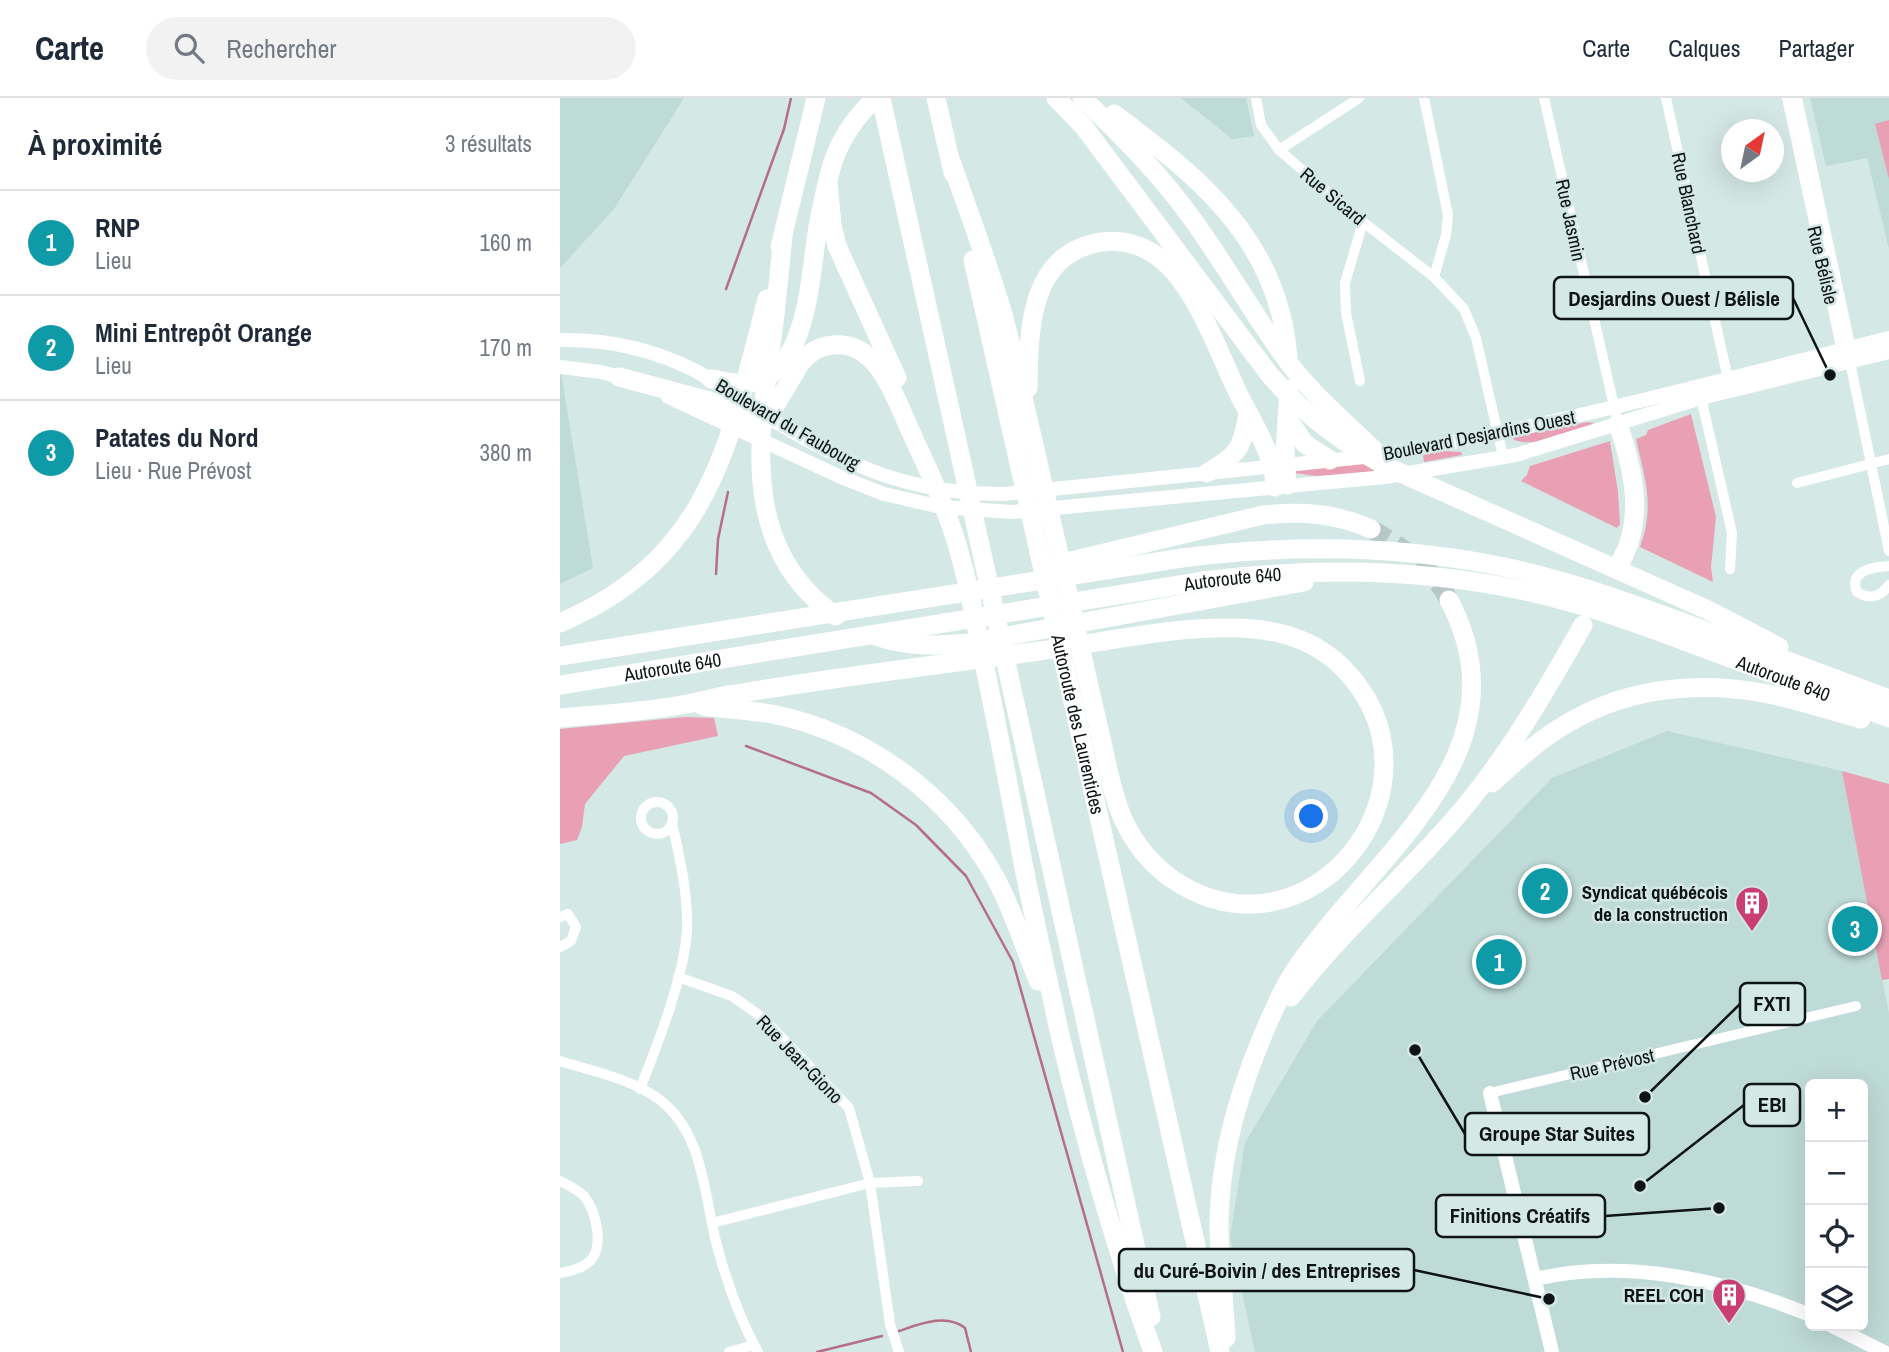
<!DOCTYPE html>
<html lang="fr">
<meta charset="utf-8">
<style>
body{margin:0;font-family:"Archivo Narrow",sans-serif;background:#f2f2f3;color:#1f2937}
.controls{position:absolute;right:21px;bottom:21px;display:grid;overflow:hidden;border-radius:10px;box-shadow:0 7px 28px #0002}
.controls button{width:63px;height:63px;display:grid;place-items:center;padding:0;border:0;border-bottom:2px solid #e0e1e3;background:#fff;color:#1f2937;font:35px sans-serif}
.compass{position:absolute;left:1161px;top:21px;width:63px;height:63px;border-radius:50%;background:#fff;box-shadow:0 7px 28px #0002;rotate:33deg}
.you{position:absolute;left:752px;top:719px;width:24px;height:24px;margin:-18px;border:5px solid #fff;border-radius:50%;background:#1a73e8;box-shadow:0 0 0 10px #1a73e833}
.badge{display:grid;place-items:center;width:46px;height:46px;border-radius:50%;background:#c93e74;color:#fff;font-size:23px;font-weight:700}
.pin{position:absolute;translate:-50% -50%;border:4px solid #fff;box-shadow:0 2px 7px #0006}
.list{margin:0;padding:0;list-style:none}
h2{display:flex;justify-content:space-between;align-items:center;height:91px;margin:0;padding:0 28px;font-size:30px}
h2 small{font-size:23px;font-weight:400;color:#747a83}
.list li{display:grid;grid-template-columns:46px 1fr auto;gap:21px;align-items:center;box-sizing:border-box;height:105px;padding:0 28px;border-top:2px solid #e0e1e3}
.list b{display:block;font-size:26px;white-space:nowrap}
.list p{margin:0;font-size:23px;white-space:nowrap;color:#747a83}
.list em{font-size:23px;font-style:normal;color:#747a83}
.icon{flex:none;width:38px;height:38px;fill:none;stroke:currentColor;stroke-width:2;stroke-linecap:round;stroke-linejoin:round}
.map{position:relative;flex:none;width:1329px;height:1254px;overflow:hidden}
header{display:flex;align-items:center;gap:42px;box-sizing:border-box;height:98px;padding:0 35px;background:#fff;border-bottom:2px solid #e0e1e3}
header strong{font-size:33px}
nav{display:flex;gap:38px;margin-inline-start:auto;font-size:24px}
.search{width:490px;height:63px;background:#f2f2f3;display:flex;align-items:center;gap:18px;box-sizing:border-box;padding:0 24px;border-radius:38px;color:#747a83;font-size:26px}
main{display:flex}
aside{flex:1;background:#fff}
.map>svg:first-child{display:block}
.built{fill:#bfdbd7;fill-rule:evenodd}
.green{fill:#e9a0b4}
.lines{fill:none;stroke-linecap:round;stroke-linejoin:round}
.stream{stroke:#b56f84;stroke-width:2.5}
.highway-tunnel{stroke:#b6c8c6;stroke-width:19;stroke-dasharray:19 10;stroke-linecap:butt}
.street{stroke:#fff;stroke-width:10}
.secondary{stroke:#fff;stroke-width:14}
.highway{stroke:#fff;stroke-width:19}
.labels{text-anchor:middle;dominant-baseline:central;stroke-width:5;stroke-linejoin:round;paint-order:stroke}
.street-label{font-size:19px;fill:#0d1413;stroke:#d4e8e5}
.poi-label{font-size:19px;font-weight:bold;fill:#0d1413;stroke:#d4e8e5;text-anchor:end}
.leader{fill:none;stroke:#0d1413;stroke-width:2.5}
.callout-dot{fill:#0d1413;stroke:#d4e8e5;stroke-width:2.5}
.callout{fill:#d4e8e5;stroke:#0d1413;stroke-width:2.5}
.callout-label{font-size:21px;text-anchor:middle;font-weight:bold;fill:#0d1413}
</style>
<header>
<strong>Carte</strong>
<div class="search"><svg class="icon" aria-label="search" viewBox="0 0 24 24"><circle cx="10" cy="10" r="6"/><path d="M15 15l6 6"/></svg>Rechercher</div>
<nav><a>Carte</a><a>Calques</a><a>Partager</a></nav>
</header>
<main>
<aside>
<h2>À proximité<small>3 résultats</small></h2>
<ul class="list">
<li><span class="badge" style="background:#0f9aa8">1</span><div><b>RNP</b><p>Lieu</p></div><em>160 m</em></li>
<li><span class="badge" style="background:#0f9aa8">2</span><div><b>Mini Entrepôt Orange</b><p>Lieu</p></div><em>170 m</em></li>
<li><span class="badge" style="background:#0f9aa8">3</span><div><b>Patates du Nord</b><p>Lieu · Rue Prévost</p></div><em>380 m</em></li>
</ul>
</aside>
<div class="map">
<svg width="1329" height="1254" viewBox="0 0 1329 1254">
<rect width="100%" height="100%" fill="#d4e8e5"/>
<!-- built -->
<path class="built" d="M0,0h124l-70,111 -54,59z
M621,0h65l8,38 -22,3z
M1250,0h79v151l-22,-91 -41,8z
M0,268l33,202 -33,16z
M1107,633l175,40 47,243v338h-634l-25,-115 15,-94 72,-122 235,-243zM1250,986h53v242h-53z"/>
<!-- green -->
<path class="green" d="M1329,22v59l-14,-55z
M1131,316l25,103 -5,50 2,15 -73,-35c15,-42 5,-67 -4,-108l10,-4 2,-5z
M1028,324l7,2c-20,6 -64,26 -82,15l1,-3z
M1050,343l8,51 2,32 -3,4 -96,-47 6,-6 3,-9z
M884,353l17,1 1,3 -38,7 -1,-8z
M803,365l13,9 -60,4 -21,-3v-2z
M125,619l29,1 4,18 -94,20 -39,48 -3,23 -5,13 -17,4v-115z
M1282,673l47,13v195l-7,1z"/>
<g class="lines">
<!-- stream -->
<path class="stream" d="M166,191l58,-160 7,-31
M156,476l2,-35 10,-47
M186,648l125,47 45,32 50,51 47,86 110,390
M339,1233c21,-7 47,-18 66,-3l6,24
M257,1254l65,-16"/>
<!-- highway-tunnel -->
<path class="highway-tunnel" d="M811,431c32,18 60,38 78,71"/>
<!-- street -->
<path class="street" d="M696,0l5,27 18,25 84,72 71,55 30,32 12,29 27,118
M864,0l24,117 -2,20 -12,42
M984,0l74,326
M1106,0l63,286
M1227,0l53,244 6,12
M1237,0l52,242 1,22 39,189
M719,52l80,-52
M800,283l-14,-68 -1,-30 18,-61
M1140,295l32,140 -2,36
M1237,385l92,-24
M1329,468c-15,1 -41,4 -32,26 13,8 23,5 32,-7
M81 720a16 16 0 1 1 32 0a16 16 0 1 1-32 0Z
M0,819l8,-3 8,13 -5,14 -11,6
M118,879l54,19 31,22 86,90 21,75 20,141 9,28
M0,963c32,10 73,18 100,39 43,33 44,93 56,142 10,38 23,76 42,110
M80,991c17,-43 45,-114 47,-160 1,-36 -7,-70 -15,-106
M930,995l366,-87
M0,1083c8,4 18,9 24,15 12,15 20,49 7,64 -9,9 -20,11 -31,13
M152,1125l158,-40 48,-2
M169,1254l25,-7"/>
<!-- secondary -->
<path class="secondary" d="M0,242c46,-1 92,9 134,30 14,7 26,17 40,26 37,23 75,47 115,65 48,23 102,33 155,33l370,-38c174,-28 344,-75 515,-118
M0,269l41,5 26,7
M108,299l175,81 41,16 57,13 71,5 373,-35 131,-22 185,-57 188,-46
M930,995l62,259
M975,1181c91,-21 190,1 275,36
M1272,1228l52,26"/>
<!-- highway -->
<g class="highway">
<path d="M321,0l270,1219"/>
<path d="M376,0l17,75"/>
<path d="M496,0l28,29 185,247c35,41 77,72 125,96l316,141 69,36"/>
<path d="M522,0c41,38 79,77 111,122 35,48 63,100 99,147 25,32 57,58 86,87"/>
<path d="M554,16c16,11 31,24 47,36 69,54 121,118 127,209"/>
<path d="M268,85l4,42 5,21 60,132"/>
<path d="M223,139c-4,33 -6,67 -11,101 -14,101 -32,211 64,278"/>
<path d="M220,149l36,-149"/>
<path id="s1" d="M413,162l247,1092"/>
<path d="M59,279l94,25 47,21 8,-5 32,-54c8,-11 19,-18 33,-19 45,-5 62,53 77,85 14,31 29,61 40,93 15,42 23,87 32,131 15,69 28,139 41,209 12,59 25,118 38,176 25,106 55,211 92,313"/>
<path d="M151,281c14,2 29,7 43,3 55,-13 56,-110 64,-155 4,-22 9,-47 16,-68 9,-24 23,-44 42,-61"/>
<path d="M468,290c1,-57 0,-135 74,-146 21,-3 44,4 60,18 34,28 57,93 76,133 11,22 25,45 33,68 3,8 3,17 4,26"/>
<path d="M728,321l17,25 25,16"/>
<path d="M1058,326c15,44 27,94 3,137"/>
<path d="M647,375c32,-20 34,-22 41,-59"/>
<path d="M727,387l-2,-34 4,-62"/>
<path d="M490,468l213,-51c39,-4 72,-2 108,14"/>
<path d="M0,525c152,-65 169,-180 207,-324"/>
<path d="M316,538c31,11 61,10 93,7l335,-61"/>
<path d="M0,558l622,-98c108,-14 215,-13 322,9 64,13 125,36 186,58 67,24 133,49 199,74"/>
<path id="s2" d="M0,587l644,-104c109,-14 218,-13 326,11 62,14 121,36 181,59 59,22 119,44 178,67"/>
<path d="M143,608c23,3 46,4 69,8 94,19 177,80 223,163 18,33 29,69 43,104"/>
<path d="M0,620c42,-4 86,-6 127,-14 17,-3 32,-8 49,-10 100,-17 202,-29 303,-43 70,-9 144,-28 215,-22 33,3 65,15 89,39 115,117 -34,304 -171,211 -21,-15 -38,-36 -49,-60 -12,-27 -16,-57 -23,-85 -11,-48 -22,-97 -33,-145 -15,-64 -29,-128 -44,-192 -7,-29 -13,-58 -21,-86 -15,-51 -34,-100 -51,-150"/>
<path d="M932,685c21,-19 42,-39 66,-54 62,-40 134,-49 205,-36 33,6 66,17 98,26"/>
<path d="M731,899c53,-70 121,-125 176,-193 45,-55 81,-117 116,-179"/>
<path d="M666,1240c-2,-36 -6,-74 -7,-110 0,-80 26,-157 60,-229 14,-31 36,-56 57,-82 79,-94 182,-186 113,-317"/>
</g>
</g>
<!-- icons -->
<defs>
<g id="building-pin" transform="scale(1.75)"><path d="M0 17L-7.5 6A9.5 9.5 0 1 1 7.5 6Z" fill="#c93e74" stroke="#d4e8e5"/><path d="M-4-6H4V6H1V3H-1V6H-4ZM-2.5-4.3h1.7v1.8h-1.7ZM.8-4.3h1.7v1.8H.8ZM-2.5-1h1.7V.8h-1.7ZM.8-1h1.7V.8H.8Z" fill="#fff"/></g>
</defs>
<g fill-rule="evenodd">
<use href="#building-pin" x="1192" y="805"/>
<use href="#building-pin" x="1169" y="1197"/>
</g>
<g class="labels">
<!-- street labels -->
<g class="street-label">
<text transform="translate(773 98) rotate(40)">Rue Sicard</text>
<text transform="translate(1129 105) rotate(78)">Rue Blanchard</text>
<text transform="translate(1011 122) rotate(78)">Rue Jasmin</text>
<text transform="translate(1263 167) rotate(77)">Rue Bélisle</text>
<text transform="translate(228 326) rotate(30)">Boulevard du Faubourg</text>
<text transform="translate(919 337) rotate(-11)">Boulevard Desjardins Ouest</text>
<text stroke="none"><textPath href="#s2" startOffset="681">Autoroute 640</textPath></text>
<text stroke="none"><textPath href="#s2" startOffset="114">Autoroute 640</textPath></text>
<text stroke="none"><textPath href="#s2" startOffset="1248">Autoroute 640</textPath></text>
<text stroke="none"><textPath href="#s1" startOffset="476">Autoroute des Laurentides</textPath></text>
<text transform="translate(240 961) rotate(46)">Rue Jean-Giono</text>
<text transform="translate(1052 966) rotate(-13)">Rue Prévost</text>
</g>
<!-- poi labels -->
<g class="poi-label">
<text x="1168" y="794">Syndicat québécois<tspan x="1168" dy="22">de la construction</tspan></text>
<text x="1144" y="1197">REEL COH</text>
</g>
</g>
<!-- callouts -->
<path class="leader" d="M1270 277L1233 200M1085 999L1180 906M1080 1088L1184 1007M855 952L905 1036M1159 1110L1045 1118M989 1201L854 1172"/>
<g class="callout-dot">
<circle cx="1270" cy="277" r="7"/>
<circle cx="1085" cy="999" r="7"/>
<circle cx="1080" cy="1088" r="7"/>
<circle cx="855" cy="952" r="7"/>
<circle cx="1159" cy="1110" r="7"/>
<circle cx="989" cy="1201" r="7"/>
</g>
<g class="callout">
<rect x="994" y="179" width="239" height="42" rx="7"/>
<rect x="1180" y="885" width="65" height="42" rx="7"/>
<rect x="1184" y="986" width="56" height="42" rx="7"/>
<rect x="905" y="1015" width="184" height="42" rx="7"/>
<rect x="876" y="1097" width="169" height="42" rx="7"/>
<rect x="559" y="1151" width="295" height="42" rx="7"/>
</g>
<g class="callout-label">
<text x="1114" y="208">Desjardins Ouest / Bélisle</text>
<text x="1212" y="913">FXTI</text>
<text x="1212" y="1014">EBI</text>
<text x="997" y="1043">Groupe Star Suites</text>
<text x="960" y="1125">Finitions Créatifs</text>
<text x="707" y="1180">du Curé-Boivin / des Entreprises</text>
</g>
</svg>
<div class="controls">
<button>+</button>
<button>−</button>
<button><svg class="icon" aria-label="locate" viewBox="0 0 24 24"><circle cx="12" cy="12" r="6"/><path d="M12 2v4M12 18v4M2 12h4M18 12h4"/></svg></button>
<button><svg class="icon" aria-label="layers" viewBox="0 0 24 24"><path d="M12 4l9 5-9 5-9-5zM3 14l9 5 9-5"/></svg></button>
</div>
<svg class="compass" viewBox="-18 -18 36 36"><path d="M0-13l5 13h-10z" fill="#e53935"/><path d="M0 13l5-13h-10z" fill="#747a83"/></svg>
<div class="you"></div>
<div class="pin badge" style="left:939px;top:864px;background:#0f9aa8">1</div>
<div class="pin badge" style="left:985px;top:793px;background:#0f9aa8">2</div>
<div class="pin badge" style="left:1295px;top:831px;background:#0f9aa8">3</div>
</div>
</main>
